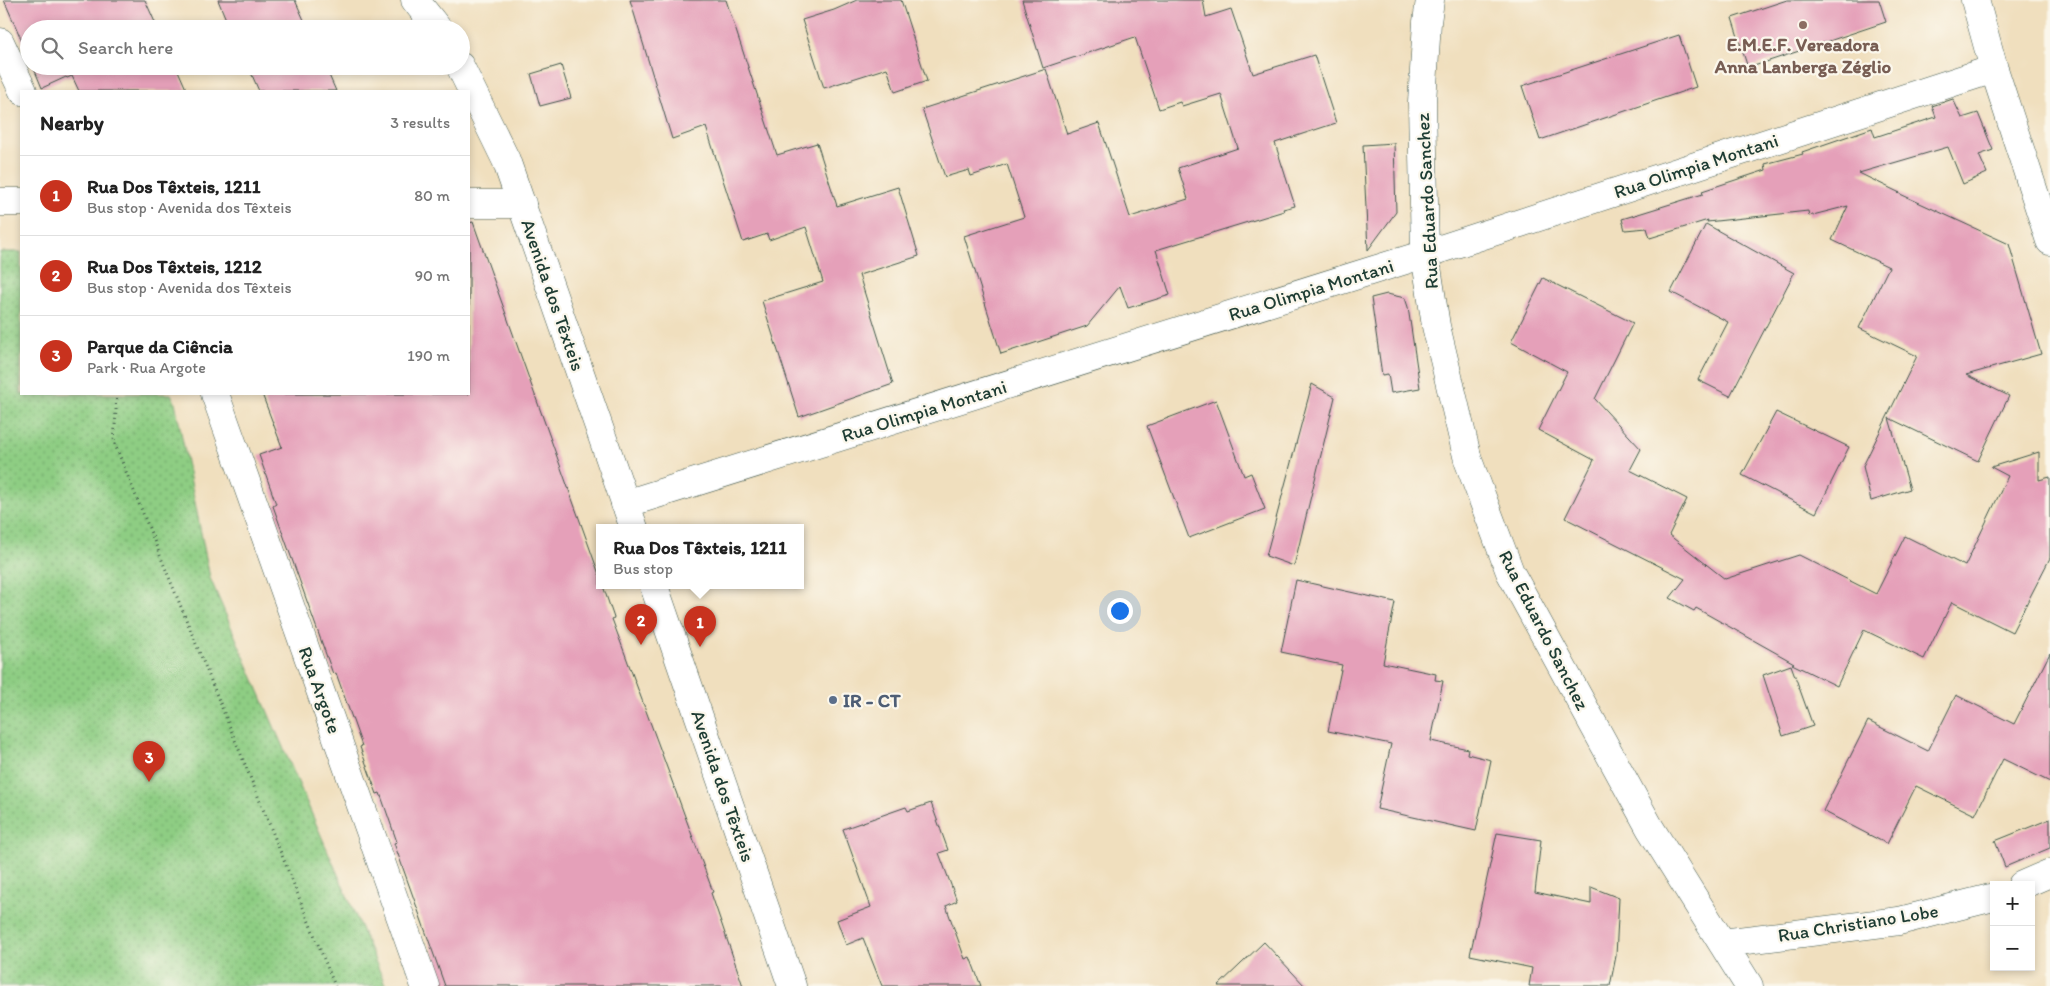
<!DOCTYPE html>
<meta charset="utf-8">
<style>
body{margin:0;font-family:Itim,sans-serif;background:#f2f2f2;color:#222}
.controls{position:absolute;right:15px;bottom:15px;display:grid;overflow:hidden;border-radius:0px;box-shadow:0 2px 8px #0003}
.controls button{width:45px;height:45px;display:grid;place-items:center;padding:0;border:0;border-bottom:1px solid #e0e0e0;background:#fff;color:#222;font:25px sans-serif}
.you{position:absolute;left:1119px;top:610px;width:18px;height:18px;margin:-12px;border:4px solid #fff;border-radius:50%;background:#1a73e8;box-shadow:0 0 0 8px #1a73e833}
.badge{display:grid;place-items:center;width:32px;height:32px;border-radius:50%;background:#c8321e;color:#fff;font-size:16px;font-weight:700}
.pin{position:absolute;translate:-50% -41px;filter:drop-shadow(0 1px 2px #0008)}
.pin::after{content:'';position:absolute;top:26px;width:18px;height:15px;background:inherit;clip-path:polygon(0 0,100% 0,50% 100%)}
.popup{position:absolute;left:596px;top:524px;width:208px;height:65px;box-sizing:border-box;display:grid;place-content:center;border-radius:0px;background:#fff;filter:drop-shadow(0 1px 4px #0005);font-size:16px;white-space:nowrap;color:#767676}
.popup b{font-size:19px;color:#222}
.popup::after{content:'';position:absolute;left:50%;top:100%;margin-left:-10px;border:10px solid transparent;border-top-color:#fff}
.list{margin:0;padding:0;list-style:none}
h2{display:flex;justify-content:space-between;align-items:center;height:65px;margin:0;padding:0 20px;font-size:21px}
h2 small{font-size:16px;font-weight:400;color:#767676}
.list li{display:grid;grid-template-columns:32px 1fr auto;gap:15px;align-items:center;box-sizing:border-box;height:80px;padding:0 20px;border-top:1px solid #e0e0e0}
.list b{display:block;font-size:19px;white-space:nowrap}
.list p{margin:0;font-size:16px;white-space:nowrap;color:#767676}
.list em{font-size:16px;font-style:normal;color:#767676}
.icon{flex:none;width:28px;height:28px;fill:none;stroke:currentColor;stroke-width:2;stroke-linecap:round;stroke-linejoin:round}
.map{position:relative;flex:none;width:2050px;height:986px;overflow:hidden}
.search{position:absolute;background:#fff;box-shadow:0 2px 8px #0003;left:20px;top:20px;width:450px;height:55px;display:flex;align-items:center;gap:12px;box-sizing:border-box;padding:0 18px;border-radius:28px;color:#767676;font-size:19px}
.panel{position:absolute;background:#fff;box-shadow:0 2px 8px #0003;left:20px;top:90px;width:450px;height:305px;border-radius:0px}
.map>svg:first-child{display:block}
.park{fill:url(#park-dots);stroke:#56855c}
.building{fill:#e5a0b9}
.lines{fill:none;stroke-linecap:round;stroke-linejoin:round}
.street-casing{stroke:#3e5549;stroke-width:29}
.secondary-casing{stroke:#3e5549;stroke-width:29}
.path{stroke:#3e5549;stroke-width:3;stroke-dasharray:1 4;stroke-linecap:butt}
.street{stroke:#fff;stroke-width:28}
.secondary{stroke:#fff;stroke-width:28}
.education-dot{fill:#8d6e63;stroke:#fbf7ec;stroke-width:2}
.service-dot{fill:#5c6f8a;stroke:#fbf7ec;stroke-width:2}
.labels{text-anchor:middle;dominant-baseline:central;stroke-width:4.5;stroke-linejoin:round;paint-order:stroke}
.education-label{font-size:19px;font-weight:bold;fill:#785e54;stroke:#fbf7ec}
.street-label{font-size:19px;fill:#1f3d34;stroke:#fbf7ec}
.service-label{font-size:19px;font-weight:bold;fill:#4e5e75;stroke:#fbf7ec;text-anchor:start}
</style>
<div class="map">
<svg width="2050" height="986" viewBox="0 0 2050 986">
<defs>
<pattern id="park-dots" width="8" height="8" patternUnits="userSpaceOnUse" patternTransform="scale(1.25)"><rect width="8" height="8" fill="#8ecd83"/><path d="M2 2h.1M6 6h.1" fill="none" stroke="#73a86c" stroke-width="1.8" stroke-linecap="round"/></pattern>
</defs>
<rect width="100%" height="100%" fill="#fbf7ec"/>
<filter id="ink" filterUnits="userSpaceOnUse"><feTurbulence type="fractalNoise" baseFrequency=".02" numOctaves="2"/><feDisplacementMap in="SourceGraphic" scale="10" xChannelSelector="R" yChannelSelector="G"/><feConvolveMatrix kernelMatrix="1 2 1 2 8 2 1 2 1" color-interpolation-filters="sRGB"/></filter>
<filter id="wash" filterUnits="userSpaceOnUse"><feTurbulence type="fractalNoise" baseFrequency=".0096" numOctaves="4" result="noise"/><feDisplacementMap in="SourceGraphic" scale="20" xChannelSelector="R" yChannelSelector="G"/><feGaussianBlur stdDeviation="1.12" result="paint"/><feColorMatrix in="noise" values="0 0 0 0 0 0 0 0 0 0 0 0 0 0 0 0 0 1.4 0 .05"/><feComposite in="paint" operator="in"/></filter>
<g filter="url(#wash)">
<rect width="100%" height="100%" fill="#f0dfbe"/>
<!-- park -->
<path class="park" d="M0,252h21v142h150l4,8 35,176 176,408h-386z"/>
<g id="blocks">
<!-- building -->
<path class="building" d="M4,0h141l13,29h-129v28z
M218,0h77l13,29h-78z
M630,0h96l51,155 40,-12 20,63 61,-19 21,69 -60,19 34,109 -94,33 -37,-116 61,-19 -17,-55 -37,13 -2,-6 -24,8 -37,-115 -34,12z
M857,0h44l26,81 -32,11 -8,-24 -63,20 -22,-68 32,-10z
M1022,0h181l3,17 25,-8 22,65 61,-19 22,68 -61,20 20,63 -12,3 1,2 -128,39 14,45 -42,13 -8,-22 -33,40 -86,28 -37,-118 60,-19 -17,-53 -36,12 -2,-6 -24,7 -23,-68 124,-40 21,65 32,-11 31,94 58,-18 -10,-31 60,-20 -17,-54 -39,12 -2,-4 -21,7 -24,-72 -92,31z
M1787,0h92l7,22 -138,46 -16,-50z
M1679,35l17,52 -156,53 -18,-54z
M561,65l10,33 -31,8 -9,-32z
M33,66h143l11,25h-108l-7,-15 -5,2 -1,-1 -24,11z
M248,66h77l11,25h-77z
M1953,99l9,19 16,-5 15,37 -14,5 8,18 -24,11 -15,-37 -89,26 41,20h-2l111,51 32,110 -75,21 43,21 -31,65 -89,-43 21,71 -39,12 -8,-35 54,-110 -58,-28 30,-61 -57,-27 16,-34 -39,10 -1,-5 -101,11 1,-2 -58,18 -3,-10 -22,2 -3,-11 81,-25 -1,-3 64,-21 -1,-6 38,-10 -1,-2 70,-24 3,9 61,-20 -4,-11z
M1394,143l2,69 -28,38 -5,-105z
M473,222l127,355v9h3l11,32 -2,1 101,273 -2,1 32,93h-298l-51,-143 3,-1 -17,-49 -3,1 -17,-47 2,-1 -26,-73 -3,1 -60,-168 3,-2 -17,-49 23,-8 -20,-53h207v-171z
M1706,224l88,49 -64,123 -32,-16 30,-58 -57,-30z
M1543,278l90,45 -38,76 46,50 -11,21 57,29 -18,36 56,44 74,-24 77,39 29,-58 60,30 43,-90 -17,-9 48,-15v28l11,-3v81l-38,74 -60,-30 -28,57 -60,-29 -27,56 -45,-22 2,-1 -98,-55 -2,3 -24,-13 15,-19 -120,-61 29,-58 -56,-30 29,-58 -56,-30z
M1387,294l18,4 3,9 12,81 -29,5 -3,-19 -6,1 -11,-77z
M1312,384l23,13 -41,169 -28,-10z
M1216,400l28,76 7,-3 14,36 -76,29 -42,-112z
M1776,412l73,35 -33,66 -74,-38z
M1296,580l99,22 -12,61 53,11 -1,6 8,1 -12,60 37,8 -1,5 24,6 -15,71 -99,-22 14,-65 -63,-13 14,-66 -61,-13z
M2050,653v129l-47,-23 -28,56 -59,-29 -29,58 -64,-33 45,-90 60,30 28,-56 58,29z
M1791,665l22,61 -30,10 -20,-61z
M931,803l17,47 -9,3 18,48 -11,5 19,53 5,-2 11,29h-99l-19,-48 -17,7 -9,-25 34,-13 -28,-78 63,-22 2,4z
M2050,819v29l-45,19 -10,-26z
M1497,833l44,7 -6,52 56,12v-17l28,11 -3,58 -6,30h-81l3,-18 -62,-13z
M1264,942l41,44h-87z"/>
</g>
</g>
<g filter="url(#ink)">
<use href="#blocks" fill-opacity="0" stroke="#3e5549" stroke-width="1"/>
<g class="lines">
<!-- street casing -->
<g class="street-casing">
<path id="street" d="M1430,0l-3,22 -5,80 3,152 11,72 32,134 42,112 140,256 99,158
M1975,0l19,69 56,172
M0,42l23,49
M0,202h21
M469,204h53
M215,394l210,592
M625,504l800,-250 569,-185
M2022,885l28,-12
M1722,943l177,-22 95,-24"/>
</g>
<!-- secondary casing -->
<g class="secondary-casing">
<path id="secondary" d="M415,0l23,29
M460,66l46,94 128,368
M654,586l138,400"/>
</g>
<!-- path -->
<path class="path" d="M117,394l-3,48 221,544"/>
<!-- street -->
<use href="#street" class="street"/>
<!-- secondary -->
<use href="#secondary" class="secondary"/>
</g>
</g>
<!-- markers -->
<circle class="education-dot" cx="1803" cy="25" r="5"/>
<circle class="service-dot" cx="833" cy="700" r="5"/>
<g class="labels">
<!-- education labels -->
<g class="education-label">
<text x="1803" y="44">E.M.E.F. Vereadora<tspan x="1803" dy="22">Anna Lanberga Zéglio</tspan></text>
</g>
<!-- street labels -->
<g class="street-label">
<text transform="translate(1696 166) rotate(-18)">Rua Olimpia Montani</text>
<text transform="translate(1427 201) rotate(-93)">Rua Eduardo Sanchez</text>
<text transform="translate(1311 290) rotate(-17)">Rua Olimpia Montani</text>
<text transform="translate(553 295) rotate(71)">Avenida dos Têxteis</text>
<text transform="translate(924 411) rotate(-17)">Rua Olimpia Montani</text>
<text transform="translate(1544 630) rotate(63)">Rua Eduardo Sanchez</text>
<text transform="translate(320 690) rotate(70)">Rua Argote</text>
<text transform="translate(723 786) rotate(71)">Avenida dos Têxteis</text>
<text transform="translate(1858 923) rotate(-9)">Rua Christiano Lobe</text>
</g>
<!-- service labels -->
<g class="service-label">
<text x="843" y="700">IR - CT</text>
</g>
</g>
</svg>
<div class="controls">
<button>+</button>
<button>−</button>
</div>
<div class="you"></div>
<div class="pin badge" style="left:700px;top:647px">1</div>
<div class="popup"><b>Rua Dos Têxteis, 1211</b>Bus stop</div>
<div class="pin badge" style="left:641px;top:645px">2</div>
<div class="pin badge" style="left:149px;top:782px">3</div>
<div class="search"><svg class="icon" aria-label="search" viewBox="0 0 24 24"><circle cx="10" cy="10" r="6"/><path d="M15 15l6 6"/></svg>Search here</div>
<section class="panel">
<h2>Nearby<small>3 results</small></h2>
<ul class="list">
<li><span class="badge">1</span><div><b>Rua Dos Têxteis, 1211</b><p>Bus stop · Avenida dos Têxteis</p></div><em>80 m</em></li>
<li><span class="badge">2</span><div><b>Rua Dos Têxteis, 1212</b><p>Bus stop · Avenida dos Têxteis</p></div><em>90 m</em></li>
<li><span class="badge">3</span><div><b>Parque da Ciência</b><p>Park · Rua Argote</p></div><em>190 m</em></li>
</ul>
</section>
</div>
